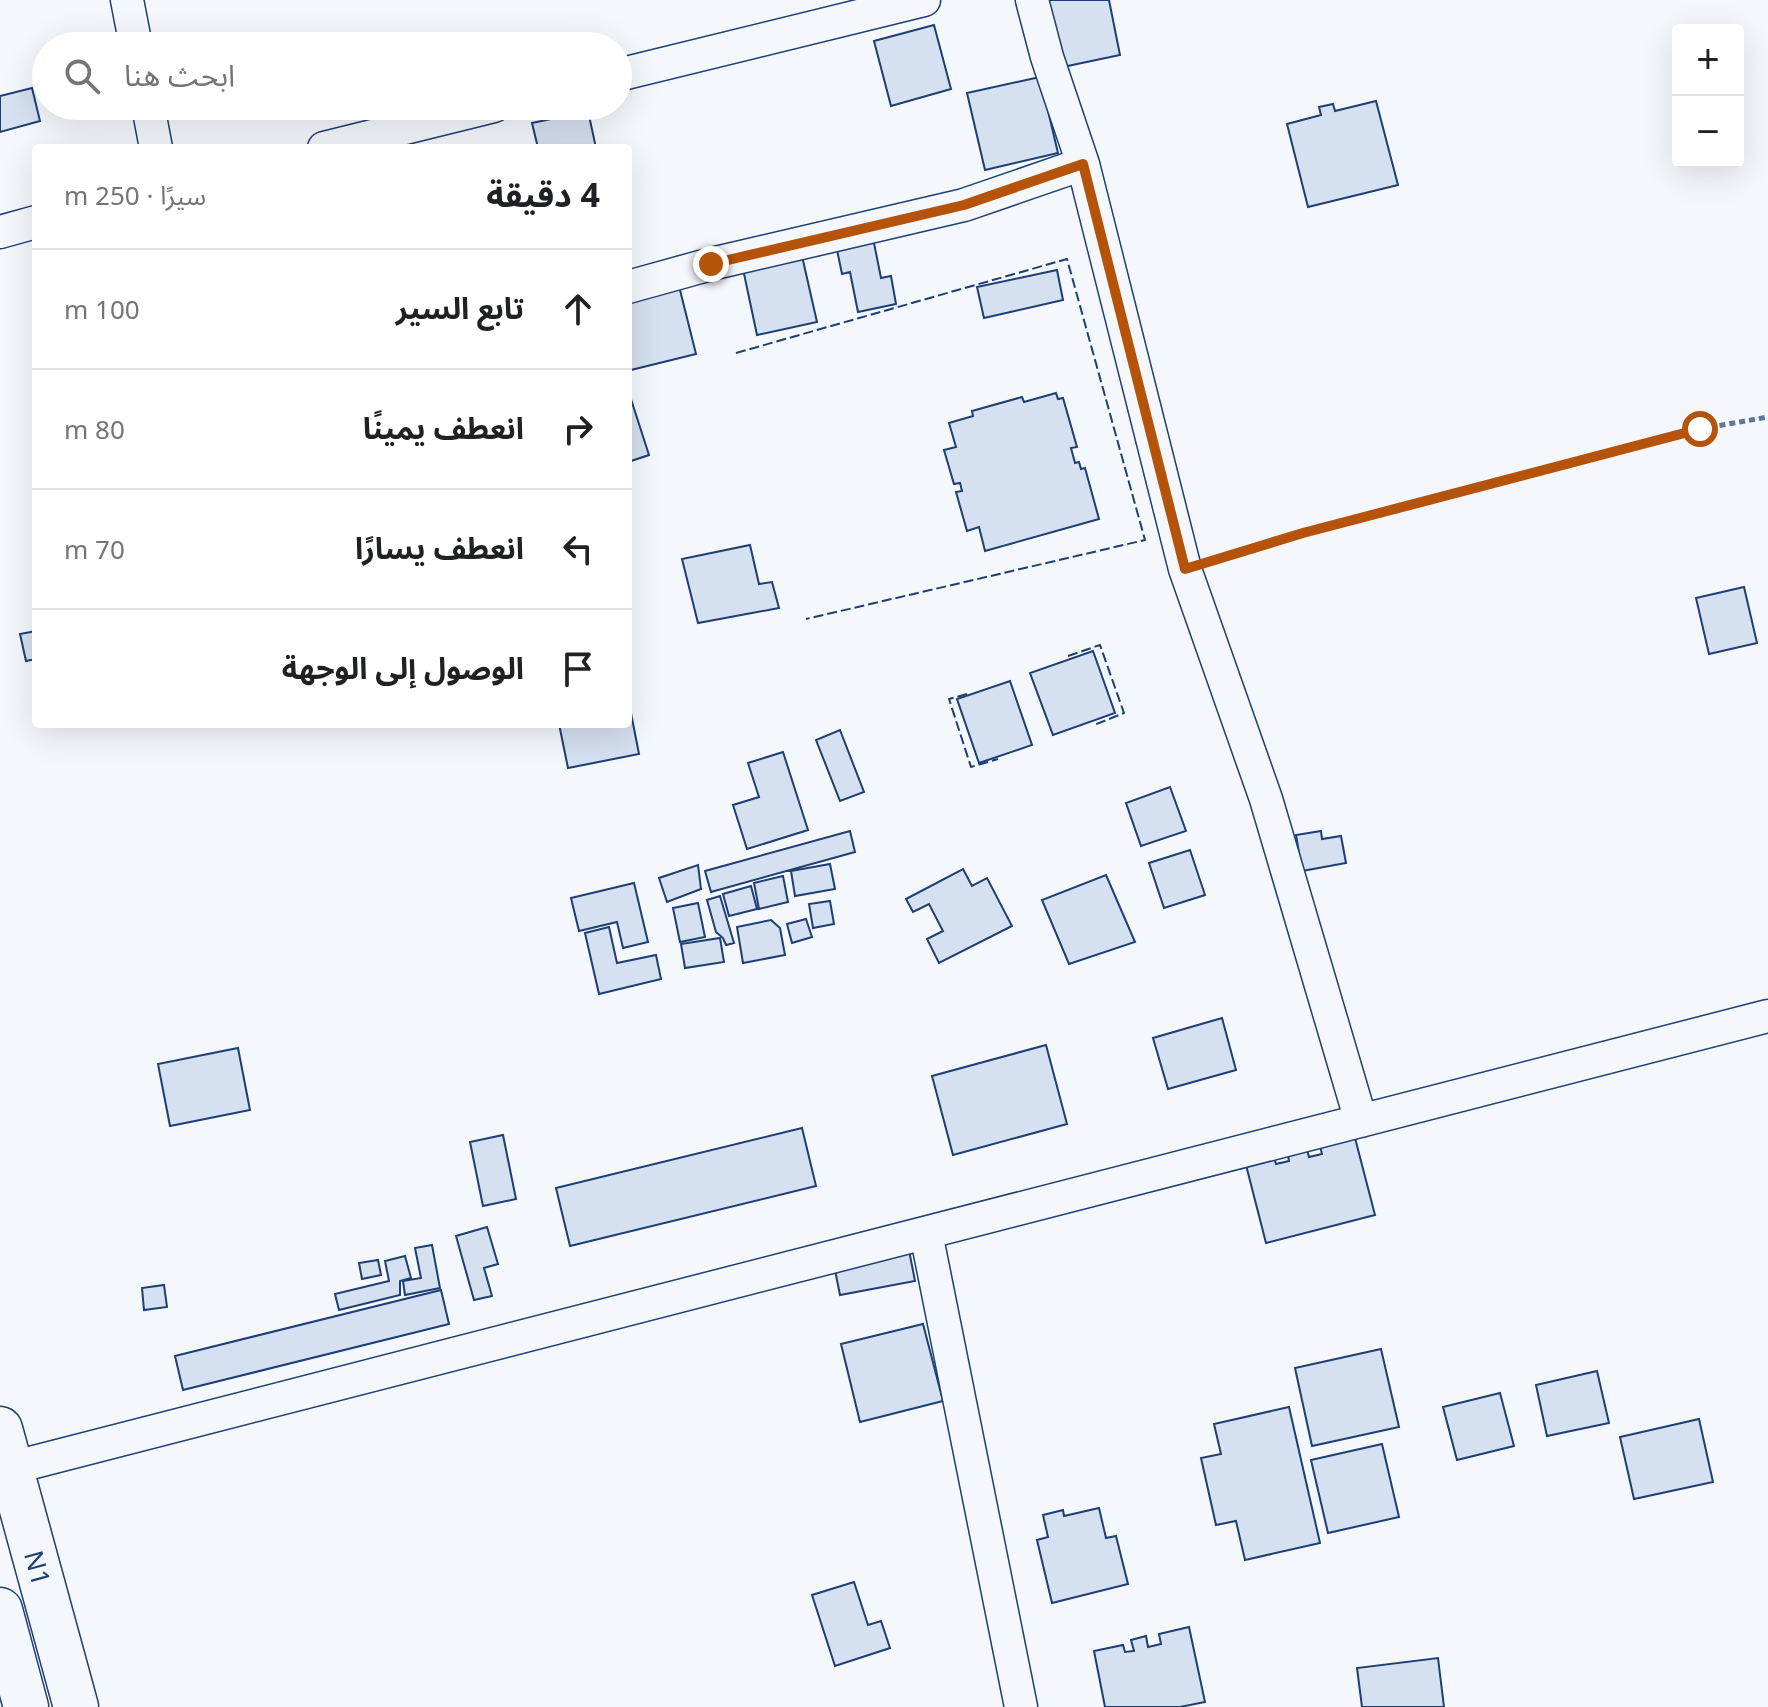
<!DOCTYPE html>
<html lang="ar">
<meta charset="utf-8">
<style>
body{margin:0;font-family:"Noto Sans","Noto Sans Arabic",sans-serif;background:#f2f2f2;color:#202124;direction:rtl}
.controls{position:absolute;right:24px;top:24px;display:grid;overflow:hidden;border-radius:8px;box-shadow:0 8px 32px #0002}
.controls button{width:72px;height:72px;display:grid;place-items:center;padding:0;border:0;border-bottom:2px solid #e0e0e0;background:#fff;color:#202124;font:40px sans-serif}
.stop{position:absolute;width:24px;height:24px;margin:-18px;border:6px solid #b45309;border-radius:50%;background:#fff}
.stop.end{background:#b45309;border-color:#fff;box-shadow:0 2px 8px #0008}
.list{margin:0;padding:0;list-style:none}
h2{display:flex;justify-content:space-between;align-items:center;height:104px;margin:0;padding:0 32px;font-size:34px}
h2 small{font-size:26px;font-weight:400;color:#757577}
.list li{display:grid;grid-template-columns:52px 1fr auto;gap:24px;align-items:center;box-sizing:border-box;height:120px;padding:0 32px;border-top:2px solid #e0e0e0}
.list b{display:block;font-size:30px;white-space:nowrap}
.list em{font-size:26px;font-style:normal;color:#757577}
.icon{flex:none;width:44px;height:44px;fill:none;stroke:currentColor;stroke-width:2;stroke-linecap:round;stroke-linejoin:round}
.map{position:relative;flex:none;width:1768px;height:1707px;overflow:hidden;direction:ltr}
.search{position:absolute;background:#fff;box-shadow:0 8px 32px #0002;left:32px;top:32px;width:600px;height:88px;display:flex;align-items:center;gap:20px;box-sizing:border-box;padding:0 28px;border-radius:44px;color:#757577;font-size:30px}
.panel{position:absolute;background:#fff;box-shadow:0 8px 32px #0002;left:32px;top:144px;width:600px;height:584px;border-radius:8px;direction:rtl}
.map>svg:first-child{display:block}
.building{fill:#d5e0f0;stroke:#1d3f73;stroke-width:2}
.lines{fill:none;stroke-linecap:round;stroke-linejoin:round}
.minor-casing{stroke:#1d3f73;stroke-width:35}
.trunk-casing{stroke:#1d3f73;stroke-width:47}
.path{stroke:#5e769c;stroke-width:5;stroke-dasharray:6 4;stroke-linecap:butt}
.minor{stroke:#f4f7fb;stroke-width:32}
.trunk{stroke:#f4f7fb;stroke-width:44}
.fence{stroke:#1d3f73;stroke-width:2;stroke-dasharray:10 4;stroke-linecap:butt}
.route{stroke:#b45309;stroke-width:10}
.labels{text-anchor:middle;dominant-baseline:central;stroke-width:6;stroke-linejoin:round;paint-order:stroke}
.street-label{font-size:26px;fill:#1d3f73;stroke:#f4f7fb}
</style>
<div class="map">
<svg width="1768" height="1707" viewBox="0 0 1768 1707">
<rect width="100%" height="100%" fill="#f4f7fb"/>
<!-- building -->
<path class="building" d="M1043,0h66l11,55 -62,13z
M934,25l17,64 -60,17 -17,-65z
M1040,77l18,76 -73,17 -18,-77z
M32,88l8,33 -40,11v-36z
M1376,101l22,84 -90,22 -21,-83 34,-9 -2,-8 14,-3 2,7z
M588,111l8,37h-58l-6,-25z
M873,238l8,40 10,-2 5,28 -38,8 -8,-40 -8,2 -6,-29z
M802,256l15,66 -60,13 -14,-66z
M1057,270l6,30 -79,18 -7,-31z
M679,286l17,68 -65,16 -3,-12v-59z
M629,393l20,62 -21,7v-68z
M1056,393l2,6 5,-1 14,49 -6,1 4,15 4,-1 2,7 4,-1 14,51 -114,32 -6,-24 -12,4 -11,-39 6,-1 -2,-8 -6,1 -10,-34 12,-3 -7,-24 24,-7 -1,-5 50,-14 2,5z
M750,545l9,39 13,-2 7,26 -81,15 -16,-64z
M1744,587l13,56 -48,11 -13,-56z
M36,631v28l-10,2 -6,-27z
M1093,651l22,62 -62,22 -23,-62z
M1010,681l22,64 -53,18 -22,-64z
M628,698l11,56 -71,14 -9,-44h69z
M840,730l24,62 -24,9 -24,-61z
M783,752l25,78 -61,19 -14,-44 26,-8 -11,-34z
M1170,787l16,44 -45,15 -15,-43z
M850,831l5,21 -144,40 -6,-21z
M1321,831l1,8 19,-3 5,27 -44,8 -6,-36z
M1190,850l15,45 -41,13 -15,-45z
M830,864l5,25 -40,7 -4,-25z
M698,865l3,24 -34,13 -8,-24z
M963,869l9,17 15,-8 25,48 -73,37 -12,-24 16,-8 -14,-27 -16,8 -7,-13z
M1106,875l29,67 -66,22 -27,-64z
M783,876l5,26 -29,7 -5,-26z
M634,883l14,59 -25,6 -6,-26 -38,9 -8,-33z
M751,886l6,23 -28,7 -6,-22z
M720,896l14,47 -8,2 -3,-7 -7,-6 -9,-32z
M830,901l4,23 -21,4 -4,-24z
M698,903l7,34 -25,5 -7,-34z
M806,919l6,18 -20,6 -5,-19z
M771,920l9,8 5,27 -42,8 -6,-36z
M609,927l8,36 39,-8 5,24 -62,15 -14,-61z
M720,938l4,24 -39,6 -4,-24z
M1222,1018l14,52 -68,19 -15,-51z
M1046,1045l21,79 -114,31 -21,-79z
M238,1048l12,62 -80,16 -12,-62z
M802,1128l14,58 -246,60 -14,-58z
M503,1135l13,64 -33,7 -13,-64z
M1355,1138l20,77 -109,28 -20,-78 28,-7 2,6 13,-3 -2,-11 19,-4 3,11 13,-3 -2,-8z
M487,1227l11,37 -14,4 8,28 -18,4 -18,-64z
M907,1240l8,41 -75,14 -8,-40z
M432,1245l8,43 -35,7 -2,-14 18,-3 -6,-30z
M405,1256l6,22 -11,3v14l-61,15 -4,-16 54,-13 -4,-20z
M378,1260l3,15 -19,4 -3,-16z
M164,1285l3,22 -23,3 -2,-22z
M441,1290l8,34 -266,66 -8,-34z
M923,1324l20,77 -83,21 -19,-78z
M1381,1349l18,78 -87,19 -17,-78z
M1597,1371l12,52 -62,13 -11,-51z
M1500,1393l14,53 -57,14 -14,-53z
M1289,1407l31,136 -75,17 -9,-39 -20,4 -15,-67 20,-4 -7,-30z
M1699,1419l14,63 -79,17 -14,-62z
M1382,1444l17,73 -71,16 -17,-73z
M1099,1508l7,30 10,-2 12,48 -76,19 -15,-63 11,-3 -5,-22 20,-5 1,6z
M854,1582l14,43 13,-4 9,27 -55,18 -23,-71z
M1189,1627l16,75 -25,5h-75l-11,-56 29,-6 2,7 9,-1 -3,-11 15,-4 2,11 13,-3 -2,-10z
M1438,1658l6,49h-82l-5,-39z"/>
<g class="lines">
<!-- minor casing -->
<g class="minor-casing">
<path id="minor" d="M127,0l9,46
M1032,0l15,57 36,107 102,405 81,230 95,322
M618,75l306,-75
M148,106l8,42
M324,148l170,-42
M0,232l36,-10
M628,287l83,-23 253,-59 119,-41
M926,1233l95,474
M11,1468l1757,-452"/>
</g>
<!-- trunk casing -->
<g class="trunk-casing">
<g id="trunk">
<path id="s1" d="M0,1429l76,278"/>
<path d="M0,1610l26,97"/>
</g>
</g>
<!-- path -->
<path class="path" d="M1217,559l86,-26 397,-104 68,-12"/>
<!-- minor -->
<use href="#minor" class="minor"/>
<!-- trunk -->
<use href="#trunk" class="trunk"/>
<!-- fence -->
<path class="fence" d="M736,353l331,-94 78,281 -339,79
M1068,656l32,-11 24,68 -30,12
M967,694l-18,5 22,68 27,-8"/>
</g>
<g class="lines">
<!-- route -->
<path class="route" d="M711,264l253,-59 119,-41 102,405 118,-36 397,-104"/>
</g>
<g class="labels">
<!-- street labels -->
<g class="street-label">
<text stroke="none"><textPath href="#s1" startOffset="144">N1</textPath></text>
</g>
</g>
</svg>
<div class="controls">
<button>+</button>
<button>−</button>
</div>
<div class="stop" style="left:1700px;top:429px"></div>
<div class="stop end" style="left:711px;top:264px"></div>
<div class="search"><svg class="icon" aria-label="search" viewBox="0 0 24 24"><circle cx="10" cy="10" r="6"/><path d="M15 15l6 6"/></svg>ابحث هنا</div>
<section class="panel">
<h2>4 دقيقة<small>سيرًا · 250 m</small></h2>
<ul class="list">
<li><svg class="icon" aria-label="ahead" viewBox="0 0 24 24"><path d="M12 20V5M6 11l6-6 6 6"/></svg><div><b>تابع السير</b></div><em>100 m</em></li>
<li><svg class="icon" aria-label="right" viewBox="0 0 24 24"><path d="M7 20v-9h11M14 6l5 5-5 5"/></svg><div><b>انعطف يمينًا</b></div><em>80 m</em></li>
<li><svg class="icon" aria-label="left" viewBox="0 0 24 24"><path d="M17 20v-9H6M10 6l-5 5 5 5"/></svg><div><b>انعطف يسارًا</b></div><em>70 m</em></li>
<li><svg class="icon" aria-label="arrive" viewBox="0 0 24 24"><path d="M6 21V4h12l-3 4 3 4H6"/></svg><div><b>الوصول إلى الوجهة</b></div></li>
</ul>
</section>
</div>
